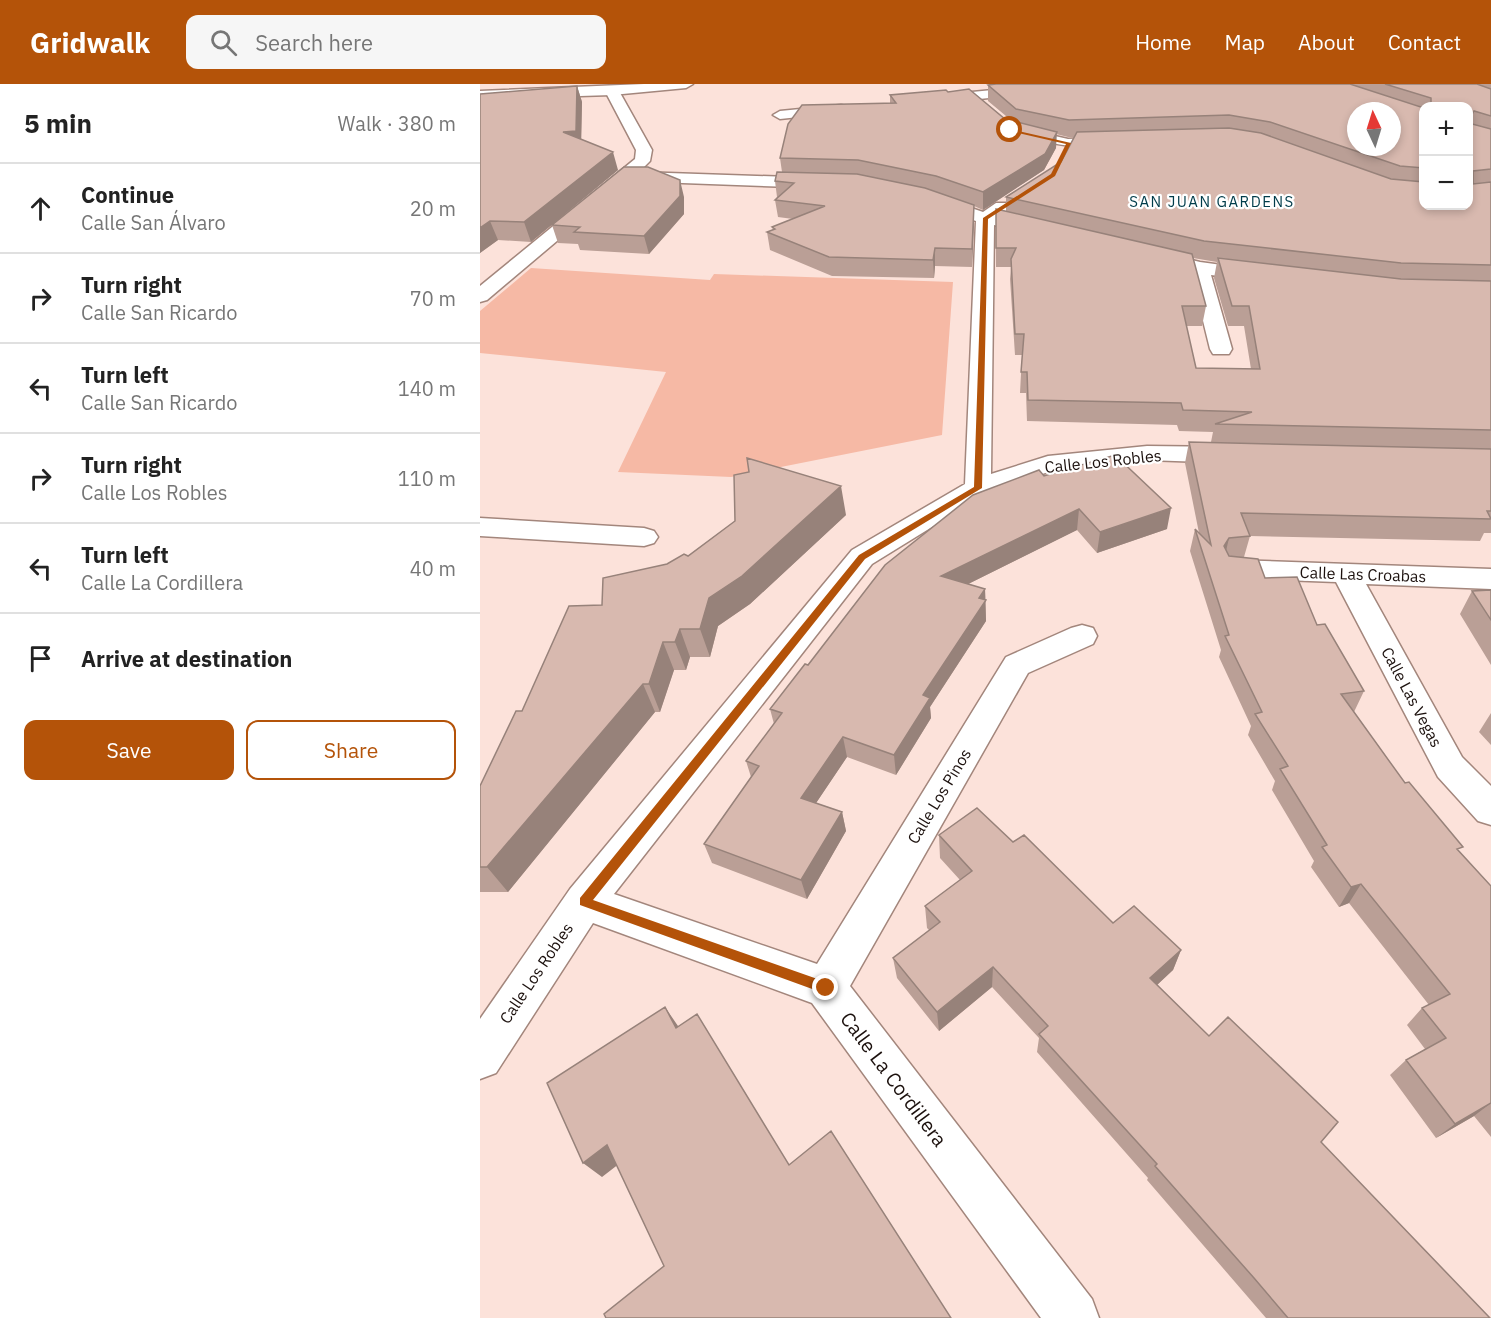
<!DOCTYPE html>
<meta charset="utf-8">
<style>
body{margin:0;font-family:"IBM Plex Sans",sans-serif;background:#f6f6f6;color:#222}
.controls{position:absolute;right:18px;top:18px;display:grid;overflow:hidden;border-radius:12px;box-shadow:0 3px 9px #0003}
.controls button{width:54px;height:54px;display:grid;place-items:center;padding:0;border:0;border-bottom:2px solid #e0e0e0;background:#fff;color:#222;font:30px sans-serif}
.compass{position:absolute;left:867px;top:18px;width:54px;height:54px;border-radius:50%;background:#fff;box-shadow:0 3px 9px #0003;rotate:356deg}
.stop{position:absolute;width:18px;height:18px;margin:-14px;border:4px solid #b45309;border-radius:50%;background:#fff}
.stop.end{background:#b45309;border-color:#fff;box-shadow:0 2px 6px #0008}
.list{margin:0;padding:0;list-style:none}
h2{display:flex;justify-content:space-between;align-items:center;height:78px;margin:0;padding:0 24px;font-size:26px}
h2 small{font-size:20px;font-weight:400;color:#767676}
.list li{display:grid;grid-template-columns:39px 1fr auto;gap:18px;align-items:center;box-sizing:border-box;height:90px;padding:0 24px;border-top:2px solid #e0e0e0}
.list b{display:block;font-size:22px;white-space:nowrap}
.list p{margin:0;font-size:20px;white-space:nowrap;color:#767676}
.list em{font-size:20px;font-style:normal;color:#767676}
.actions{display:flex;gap:12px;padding:18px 24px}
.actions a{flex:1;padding:14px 0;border:2px solid #b45309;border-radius:12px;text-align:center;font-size:21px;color:#b45309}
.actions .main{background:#b45309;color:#fff}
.icon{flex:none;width:33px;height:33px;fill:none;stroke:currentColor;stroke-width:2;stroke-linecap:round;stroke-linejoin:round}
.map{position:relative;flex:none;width:1011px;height:1234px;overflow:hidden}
header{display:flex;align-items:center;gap:36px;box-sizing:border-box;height:84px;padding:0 30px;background:#b45309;color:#fff}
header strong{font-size:28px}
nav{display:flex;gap:33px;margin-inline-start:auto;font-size:21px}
.search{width:420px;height:54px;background:#f6f6f6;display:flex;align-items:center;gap:15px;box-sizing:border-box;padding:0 21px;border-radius:12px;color:#767676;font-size:22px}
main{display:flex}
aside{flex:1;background:#fff}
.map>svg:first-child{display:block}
.green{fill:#f6b9a5}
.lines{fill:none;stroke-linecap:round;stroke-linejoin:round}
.minor-casing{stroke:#a3867c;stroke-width:3}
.major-casing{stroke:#a3867c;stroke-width:3}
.minor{fill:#fff;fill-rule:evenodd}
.major{fill:#fff;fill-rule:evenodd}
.wall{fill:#ba9f96;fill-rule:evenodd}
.shaded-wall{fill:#97827a}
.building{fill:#d8b9af;stroke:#97827a;stroke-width:1.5;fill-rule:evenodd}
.route{fill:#b45309}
.labels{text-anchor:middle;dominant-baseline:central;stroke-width:4.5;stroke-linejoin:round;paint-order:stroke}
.far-neighbourhood-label{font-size:15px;letter-spacing:1.5px;fill:#003c4a;stroke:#fff}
.street-label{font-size:16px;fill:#1c110e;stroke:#fff}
.near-street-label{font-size:20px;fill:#1c110e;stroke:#fff}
</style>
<header>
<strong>Gridwalk</strong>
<div class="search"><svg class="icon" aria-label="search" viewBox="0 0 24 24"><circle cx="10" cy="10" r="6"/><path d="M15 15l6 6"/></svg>Search here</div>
<nav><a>Home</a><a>Map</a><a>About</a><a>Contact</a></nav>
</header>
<main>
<aside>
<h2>5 min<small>Walk · 380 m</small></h2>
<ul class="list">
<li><svg class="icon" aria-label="ahead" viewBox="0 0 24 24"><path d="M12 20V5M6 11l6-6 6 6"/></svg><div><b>Continue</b><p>Calle San Álvaro</p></div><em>20 m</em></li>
<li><svg class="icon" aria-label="right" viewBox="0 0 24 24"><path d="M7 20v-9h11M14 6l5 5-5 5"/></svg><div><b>Turn right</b><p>Calle San Ricardo</p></div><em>70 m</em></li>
<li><svg class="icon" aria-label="left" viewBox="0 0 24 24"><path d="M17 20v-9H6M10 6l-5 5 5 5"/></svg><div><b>Turn left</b><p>Calle San Ricardo</p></div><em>140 m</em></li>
<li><svg class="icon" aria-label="right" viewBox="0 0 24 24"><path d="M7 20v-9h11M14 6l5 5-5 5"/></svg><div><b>Turn right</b><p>Calle Los Robles</p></div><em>110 m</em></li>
<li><svg class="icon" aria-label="left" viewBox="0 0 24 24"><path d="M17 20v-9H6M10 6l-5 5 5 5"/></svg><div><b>Turn left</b><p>Calle La Cordillera</p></div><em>40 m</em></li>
<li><svg class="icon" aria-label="arrive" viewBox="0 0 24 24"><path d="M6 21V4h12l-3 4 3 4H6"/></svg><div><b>Arrive at destination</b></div></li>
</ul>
<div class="actions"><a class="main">Save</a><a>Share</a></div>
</aside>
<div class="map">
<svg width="1011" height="1234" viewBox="0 0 1011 1234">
<rect width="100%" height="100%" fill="#fce2da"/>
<!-- green -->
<path class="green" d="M51,184l179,12 4,-6 239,8 -11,153 -211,42 -113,-5 48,-100 -186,-19v-42z"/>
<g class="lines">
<!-- minor casing -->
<g class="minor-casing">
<path id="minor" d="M132,3l7,4 33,59 -2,11 -11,11 181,6 8,5 -8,5 -192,-7 -141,119 -7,2v-16l155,-127 1,-9 -31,-59z
M542,3l7,4 -2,3 -96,10 -7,-4 7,-4z
M361,21l5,1v6l-66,7 -7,-4 7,-4z
M531,42l57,13 49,-2 7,4c-15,17 -96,-2 -118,-8l-2,-3z
M450,110l53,18 13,-9h12l3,4 -12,9 46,11 3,4 -9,5 -45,-11 -3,249 57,-18 99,-10 84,1 9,3 4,5 -4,5 -9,3 -84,-3 -96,11 -64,22 -115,71 -258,330 203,70 189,-307 65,-29 11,-3 11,3 4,8 -4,8 -65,29 -178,313 242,313 7,19h-58l-229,-315 -219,-80 -97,150 -16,6v-60l90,-130 282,-339 113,-66 11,-263 -52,-18 -2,-4 2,-4z
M674,167l46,11 66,9 3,4 -3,4 -7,2 -48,-6 21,74 -3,5h-16l-3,-5 -19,-77 -44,-11 -2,-4 2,-4z
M0,434l164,10 10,3 4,6 -4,6 -10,3 -164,-10z
M754,476l257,9v20l-125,-5 96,173 29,29v39l-13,-4 -40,-44 -102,-195 -102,-4 -10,-2 -4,-7 4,-7z"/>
</g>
<!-- major casing -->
<g class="major-casing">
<path id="major" d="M164,0h49l-7,4 -74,7 -132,4v-8z"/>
</g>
<!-- minor -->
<use href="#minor" class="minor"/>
<!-- major -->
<use href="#major" class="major"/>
</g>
<!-- wall -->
<path class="wall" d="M516,0h495v449h-7l-4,8 -230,-5 -6,21 21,21 52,47 47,66 -10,21 51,71 54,69 32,34v251l-17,-21 -38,22 -46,-63 16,-15 19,-11 -18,-24 15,-17 7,-3 -80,-102 -10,4 -28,-40 3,-6 -42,-71 3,-9 -27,-46 3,-9 -32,-69 2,-7 -31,-99 5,-22 4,4 -14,-70 4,-21h22l2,-10 -34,-1 -2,-6 -150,-4 -1,-28h-6l2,-38h-7l-5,-76 1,-12h-15v-58l10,2v-14l55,-35 13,-25h-6l-12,-3v14l-12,22 -61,40 -9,-4 -2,61 -37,-1 -1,12 -102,-2 -62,-26 -3,-18 6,-2 -1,-3 21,-8 -15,-2 -3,-17 2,-3 -2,-16 7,-9 -2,-14 110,-55v-8l58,-3 57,27 7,2 -24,-20v-16zM944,22h44l-44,100zM713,174l24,4 -3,16 14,48h16l7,43 -55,-1 -10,-42h16l4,-20z
M97,2l5,16 -1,38 37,30 -87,72 -33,-2 -18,13v-159z
M204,113v17l-35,40 -69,-4 -2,-6 -20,-1 -6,-18z
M564,392l123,53 -70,24 -20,-23 -109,54 17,5 1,32 -56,86 1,11 -35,57 -49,-18 -31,46 26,9 4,19 -39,68 -95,-36 -8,-19 47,-67 -5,-16 28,-37 -4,-15 38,-44z
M366,431l-96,89 -32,22 -8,31h-20l-4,13h-12l-14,42h-5l-147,180h-28v-106l42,-75 80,-106 65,-41 21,-8 47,-35z
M1011,506v75l-31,-51 12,-23z
M1011,629v32l-12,-13z
M459,751l74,7 100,81 68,27 -8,20 -16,15 52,51 112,106 169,176h-224l-119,-138 1,-2 -111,-126 2,-14 -47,-51 -53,44 -42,-53 -4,-20 36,-28 -2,-2 -2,-22 35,-26 -20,-22z"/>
<!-- shaded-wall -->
<path class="shaded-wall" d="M97,2l5,16 -1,47 -18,-17z
M577,48l-1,16 -12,22 -61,40v-18z
M133,68l5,18 -87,72 -7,-20z
M200,96l4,17v17l-35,40 -5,-18z
M494,121v18l-2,44v-18z
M10,137l8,19 -18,13v-25z
M455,164v18l-1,12 -1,-18z
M361,402l5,29 -96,89 -32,22 -8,31 -10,-28 9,-31z
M691,424l-4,21 -70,24 3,-21z
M599,425l-2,21 -135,67 -1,-21z
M749,454l-5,22v-14z
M505,505l1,32 -56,86 1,11 -35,57 -2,-20 29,-60z
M200,545l10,28 -4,13 -11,-28z
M183,558l11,28 -14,42 -11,-28z
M163,600l12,28 -147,180 -21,-25z
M363,653l4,20 -41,61 -5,-20z
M362,728l4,19 -39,68 -6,-19z
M881,800l-12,19 -10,4 12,-20z
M701,866l-8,20 -30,28 7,-20z
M513,883l-1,20 -53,44 -2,-19z
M185,923l13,19 11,21 -13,-19z
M1011,1019l-17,13 -38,22 19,-14z
M127,1061l17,15 -22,17 -19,-14z"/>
<!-- building -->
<path class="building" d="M516,0h354l74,24v60l-24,-2 -130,-44 -41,-7 -160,5 -53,-11 -28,-24zM876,27h36v36h-36z
M905,0h92l14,5v27l-17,-5 -2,3v10l19,5v40l-18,2v13l18,-2v83l-90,-2 -197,-22 -198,-44 55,-35 16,-30 152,-4 32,5 130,46 33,3v24h44v-100h-37v-8z
M97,2l-1,45 -13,1 50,20 -89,70 -34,-1 -10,7v-134z
M489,5l36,30 52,13 -12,22 -62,38 -47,-16 -78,-16 -78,-2 8,-34 14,-19 94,-2 -6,-8 56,-5 2,2z
M144,83h24l32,13v16l-36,40 -70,-4 6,-5 -28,-2z
M297,88l80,2 68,14 49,17 -2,44 -37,-1 -2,12 -104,-3 -62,-25 8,-3 -3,-2 53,-21 -50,-6 19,-17 -19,-2z
M516,125l196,45 14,52h-24l14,62 64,1 -11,-63h-17l-14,-48 183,21 90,2v149l-276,-6 37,-12 -69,-2 -2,-7 -153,-3 -1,-28h-6l3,-38h-9l-4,-75 5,-11h-20z
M709,358l302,7v62h-4l4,8 -250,-6 9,23 -21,2 -5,8 5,10 29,3 7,19 32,-1 20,48 8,-1 39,67 -23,3 64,89 4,-1 54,65 -6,2 34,37v217l-36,21 -49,-64 40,-22 -24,-30 28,-14 -89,-110 -10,3 -29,-40 5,-2 -47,-76 8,-3 -33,-52 7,-2 -37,-76 4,-1 -34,-106 16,16z
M635,371l56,53 -71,24 -21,-23 -138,67 44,13 -6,9 7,2 -63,95 7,3 -36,57 -51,-18 -42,61 41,14 -41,68 -97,-36 55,-78 -13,-5 36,-48 -12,-4 35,-45 3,1 77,-100 88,-70 66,-25 5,6z
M267,374l94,28 -99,90 -33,22 -9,31h-20l-5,13h-12l-14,42h-6l-156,183h-7v-81l36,-75h6l47,-105 33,-1 1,-27 64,-14 17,-10 4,2 47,-35 -1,-46 15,-3z
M1011,506v30l-19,-29z
M497,724l36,34 11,-7 89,88 21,-17 47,44 -31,28 59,58 19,-19 110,105 -17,20 169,176h-202l-34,-40 -99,-112 2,-2 -118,-130 9,-8 -55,-59 -56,45 -44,-54 47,-36 -15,-16 47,-35 -33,-36z
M185,923l11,21 21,-14 92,151 42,-34 120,187h-345l-2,-4 60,-48 -57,-121 -24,18 -36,-80z"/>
<!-- route -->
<path class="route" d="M530,45l61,14 -16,33 -67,43 -6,269 -117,71 -272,341 233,82 6,6 -2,4 -4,2 -246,-89v-7l279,-343 115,-68 9,-269 68,-44 15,-30 -57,-13z"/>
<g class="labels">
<!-- far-neighbourhood labels -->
<g class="far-neighbourhood-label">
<text x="732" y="117">SAN JUAN GARDENS</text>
</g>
<!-- street labels -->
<g class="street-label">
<text transform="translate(623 377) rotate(-6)">Calle Los Robles</text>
<text transform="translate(883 490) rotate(2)">Calle Las Croabas</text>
<text transform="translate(932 613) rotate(62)">Calle Las Vegas</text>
<text transform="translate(459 712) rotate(-59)">Calle Los Pinos</text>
<text transform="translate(56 889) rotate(-56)">Calle Los Robles</text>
</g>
<!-- near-street labels -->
<g class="near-street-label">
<text transform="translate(414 995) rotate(53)">Calle La Cordillera</text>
</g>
</g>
</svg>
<div class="controls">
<button>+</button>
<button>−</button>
</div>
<svg class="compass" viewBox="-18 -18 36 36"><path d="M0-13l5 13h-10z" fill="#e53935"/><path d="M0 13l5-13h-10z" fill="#767676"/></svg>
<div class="stop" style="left:530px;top:46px"></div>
<div class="stop end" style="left:346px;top:904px"></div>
</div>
</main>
